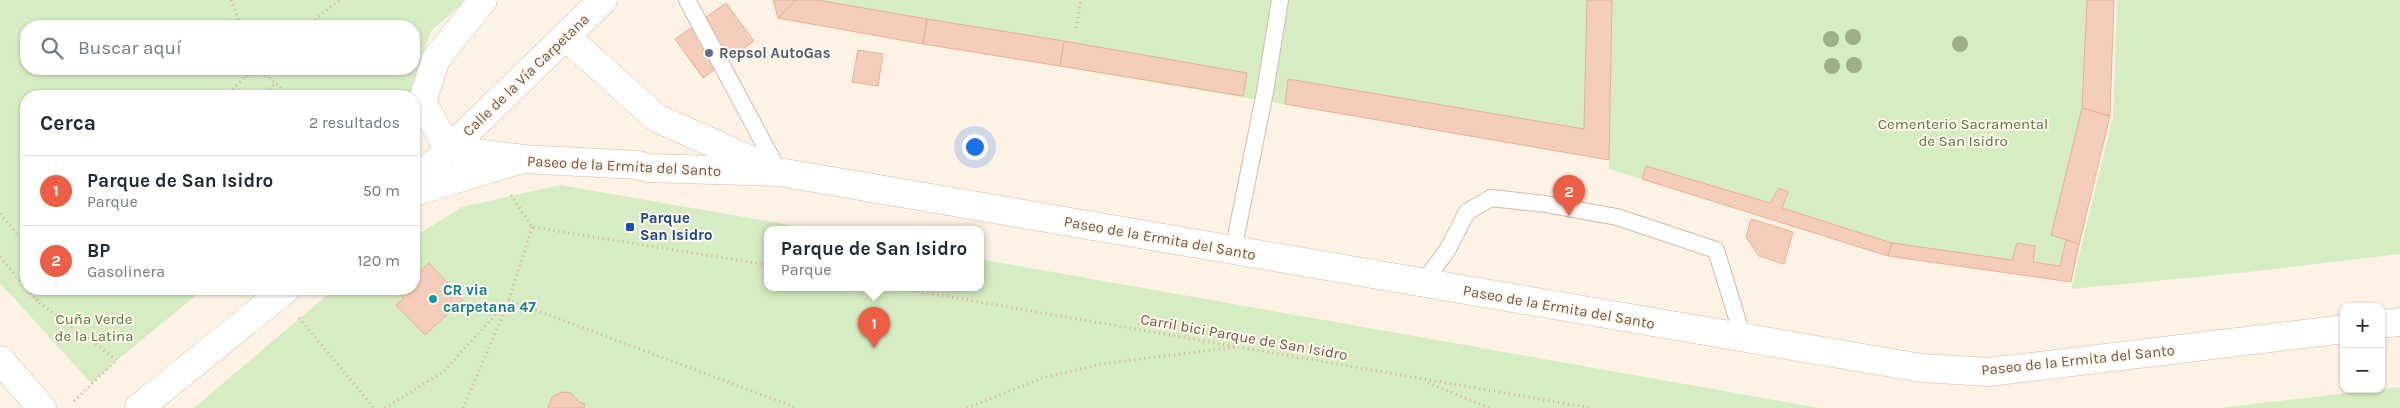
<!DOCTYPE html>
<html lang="es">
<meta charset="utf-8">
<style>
body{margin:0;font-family:Karla,sans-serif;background:#f6f6f7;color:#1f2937}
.controls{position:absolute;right:15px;bottom:15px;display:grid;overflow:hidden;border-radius:10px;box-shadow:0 1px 4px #0004}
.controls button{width:45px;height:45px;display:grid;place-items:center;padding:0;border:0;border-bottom:1px solid #e0e1e3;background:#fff;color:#1f2937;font:25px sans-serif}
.you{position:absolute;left:974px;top:146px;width:18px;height:18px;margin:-12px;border:4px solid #fff;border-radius:50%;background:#1a73e8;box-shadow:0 0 0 8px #1a73e833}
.badge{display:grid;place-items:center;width:32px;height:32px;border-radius:50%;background:#ed5e44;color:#fff;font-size:16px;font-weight:700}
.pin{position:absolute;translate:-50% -41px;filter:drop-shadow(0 1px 2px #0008)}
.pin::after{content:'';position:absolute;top:26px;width:18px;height:15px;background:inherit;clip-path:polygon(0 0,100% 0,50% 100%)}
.popup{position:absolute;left:764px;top:226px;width:220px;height:65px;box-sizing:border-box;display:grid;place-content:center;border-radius:10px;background:#fff;filter:drop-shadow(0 1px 4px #0005);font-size:16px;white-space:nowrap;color:#747a83}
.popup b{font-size:19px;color:#1f2937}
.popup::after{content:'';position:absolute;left:50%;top:100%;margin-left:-10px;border:10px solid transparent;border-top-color:#fff}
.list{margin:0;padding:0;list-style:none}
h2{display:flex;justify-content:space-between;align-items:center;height:65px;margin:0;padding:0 20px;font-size:21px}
h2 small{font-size:16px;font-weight:400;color:#747a83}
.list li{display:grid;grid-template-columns:32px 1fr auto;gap:15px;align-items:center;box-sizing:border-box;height:70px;padding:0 20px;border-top:1px solid #e0e1e3}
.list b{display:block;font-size:19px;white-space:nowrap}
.list p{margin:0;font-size:16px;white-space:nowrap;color:#747a83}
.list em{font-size:16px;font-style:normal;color:#747a83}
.icon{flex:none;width:28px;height:28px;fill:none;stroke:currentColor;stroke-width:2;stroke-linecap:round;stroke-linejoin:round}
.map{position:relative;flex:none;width:2400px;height:408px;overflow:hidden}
.search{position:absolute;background:#fff;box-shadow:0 1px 4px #0004;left:20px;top:20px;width:400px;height:55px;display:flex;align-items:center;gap:12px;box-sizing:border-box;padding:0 18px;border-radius:20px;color:#747a83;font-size:19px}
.panel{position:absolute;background:#fff;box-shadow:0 1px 4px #0004;left:20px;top:90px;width:400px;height:205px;border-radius:20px}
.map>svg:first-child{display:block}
.green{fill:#d6ecc2;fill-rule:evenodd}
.building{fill:#f4cebb;stroke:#e8b29a}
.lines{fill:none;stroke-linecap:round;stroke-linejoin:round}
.lane-casing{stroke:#d1bbac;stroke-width:18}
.street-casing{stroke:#d1bbac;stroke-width:29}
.secondary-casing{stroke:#d5baaa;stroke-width:29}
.path{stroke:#d9b19d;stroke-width:3;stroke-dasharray:1 4;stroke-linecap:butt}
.lane{stroke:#fff;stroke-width:16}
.street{stroke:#fff;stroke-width:28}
.secondary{stroke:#fff;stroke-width:28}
.tree{fill:#9faf88}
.service-dot{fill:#5c6f8a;stroke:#fff6ec;stroke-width:2}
.transit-dot{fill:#1a4fb4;stroke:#fff6ec;stroke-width:2}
.culture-dot{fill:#0f9aa8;stroke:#fff6ec;stroke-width:2}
.labels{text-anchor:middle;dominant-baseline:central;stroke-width:4;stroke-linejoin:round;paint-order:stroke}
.service-label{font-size:15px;font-weight:bold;fill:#4e5e75;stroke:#fff6ec;text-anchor:start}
.street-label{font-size:15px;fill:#775648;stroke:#fff6ec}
.park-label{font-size:15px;fill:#52783d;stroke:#fff6ec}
.transit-label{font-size:15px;font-weight:bold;fill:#164399;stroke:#fff6ec;text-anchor:start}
.culture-label{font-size:15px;font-weight:bold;fill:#0d838f;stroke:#fff6ec;text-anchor:start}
</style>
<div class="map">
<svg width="2400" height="408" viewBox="0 0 2400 408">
<rect width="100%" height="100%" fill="#fdf2e4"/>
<!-- green -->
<path class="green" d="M0,0h466l-35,31 -22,65h-383v193h178l-87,71 -25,24 -92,-101zM26,26h388v43h-388z
M773,0h1341l-4,116 -39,166 -183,-26 -279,-87v-9l-831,-142z
M2117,0h283v254l-151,18 -178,17 42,-172z
M560,185l252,44h-44v58h212v-28l840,149h-1626l140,-119h80v-52l48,-30z
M2400,387v21h-180z"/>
<!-- building -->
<path class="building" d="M773,0h23l-18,18z
M796,0h21l110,19 -4,25 -145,-26z
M1587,0h25l-3,160 -324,-56 3,-25 296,50z
M2087,0h27l-4,116 -28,-8z
M726,3l28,38 -51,37 -28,-39z
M927,19l137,22 -4,25 -137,-22z
M1064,41l183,32 -4,23 -183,-30z
M858,50l25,4 -5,32 -26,-4z
M2082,108l28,8 -31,128 -28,-9z
M1646,166l124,37 9,-15 9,4 -6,16 110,35 -4,13 -246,-77z
M1751,219l42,13 -9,32 -25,-8 -13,-19z
M2066,240l13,4 -8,38 -183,-26 4,-13 120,17 5,-17 18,3 -2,16 27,4z
M429,263l34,37 -38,35 -29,-30 8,-7 -6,-6 3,-3h13v-12z
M562,392l9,1 8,9 6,2 -1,4h-36l4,-11z"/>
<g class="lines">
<!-- lane casing -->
<g class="lane-casing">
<path id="lane" d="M687,0l92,172
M1233,251l32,-159 15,-92
M1423,283l25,-34 19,-37 24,-14 54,6 72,13 99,33 27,88"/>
</g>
<!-- street casing -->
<g class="street-casing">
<path id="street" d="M0,360l42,48"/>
</g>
<!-- secondary casing -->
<g class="secondary-casing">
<path id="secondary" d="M483,0l-47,59 -14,43 27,48 67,8
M566,37l91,81 109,49
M414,183l189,-183
M414,192l108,-33 116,6 10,3 131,4 1142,196 68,4 355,-43
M2381,324l19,-2
M139,408l147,-119"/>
</g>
<!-- path -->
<path class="path" d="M231,0l10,26
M307,26l32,-26
M1076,28l5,-28
M257,69l19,14
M225,96l29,-27
M262,96l14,-13 12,13
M511,195l21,32 236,38
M0,214l26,30
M532,227l-23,73 288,108
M0,257l26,31
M893,287l698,121
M27,289l10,12
M39,289l-2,12 80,59 -45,43
M299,318l75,90
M1428,383l62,25
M385,408l58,-36 66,-72
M463,408l45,-105
M967,408l75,-30 59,-14 135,-17"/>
<!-- lane -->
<use href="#lane" class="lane"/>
<!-- street -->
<use href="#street" class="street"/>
<!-- secondary -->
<use href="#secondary" class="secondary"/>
</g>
<!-- trees -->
<g class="tree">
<circle cx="1853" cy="37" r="8"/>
<circle cx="1831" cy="39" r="8"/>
<circle cx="1960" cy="44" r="8"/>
<circle cx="1854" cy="65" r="8"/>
<circle cx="1832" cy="66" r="8"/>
</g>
<!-- markers -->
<circle class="service-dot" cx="709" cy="53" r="5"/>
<rect class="transit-dot" x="625" y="222" width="10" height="10" rx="2.5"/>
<circle class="culture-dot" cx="433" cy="299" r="5"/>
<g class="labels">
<!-- service labels -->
<g class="service-label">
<text x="719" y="53">Repsol AutoGas</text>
</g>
<!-- street labels -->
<g class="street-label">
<text transform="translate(526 75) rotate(-44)">Calle de la Vía Carpetana</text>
<text transform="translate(624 166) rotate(3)">Paseo de la Ermita del Santo</text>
<text transform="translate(1160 238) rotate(10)">Paseo de la Ermita del Santo</text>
<text transform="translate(1559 307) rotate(10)">Paseo de la Ermita del Santo</text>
<text transform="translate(1244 337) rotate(10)">Carril bici Parque de San Isidro</text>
<text transform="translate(2078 360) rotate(-6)">Paseo de la Ermita del Santo</text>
</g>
<!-- park labels -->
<g class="park-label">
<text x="1963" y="124">Cementerio Sacramental<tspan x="1963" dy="17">de San Isidro</tspan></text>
<text x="94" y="319">Cuña Verde<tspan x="94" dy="17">de la Latina</tspan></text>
</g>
<!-- transit labels -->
<g class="transit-label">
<text x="640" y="218">Parque<tspan x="640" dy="17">San Isidro</tspan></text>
</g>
<!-- culture labels -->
<g class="culture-label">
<text x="443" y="290">CR via<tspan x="443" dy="17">carpetana 47</tspan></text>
</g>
</g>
</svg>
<div class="controls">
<button>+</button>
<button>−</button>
</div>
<div class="you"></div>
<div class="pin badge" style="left:874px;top:348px">1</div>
<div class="popup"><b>Parque de San Isidro</b>Parque</div>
<div class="pin badge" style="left:1569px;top:216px">2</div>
<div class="search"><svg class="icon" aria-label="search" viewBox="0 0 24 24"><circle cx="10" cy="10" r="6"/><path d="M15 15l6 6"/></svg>Buscar aquí</div>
<section class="panel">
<h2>Cerca<small>2 resultados</small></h2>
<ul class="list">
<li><span class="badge">1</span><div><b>Parque de San Isidro</b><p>Parque</p></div><em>50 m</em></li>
<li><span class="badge">2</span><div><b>BP</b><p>Gasolinera</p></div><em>120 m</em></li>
</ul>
</section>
</div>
